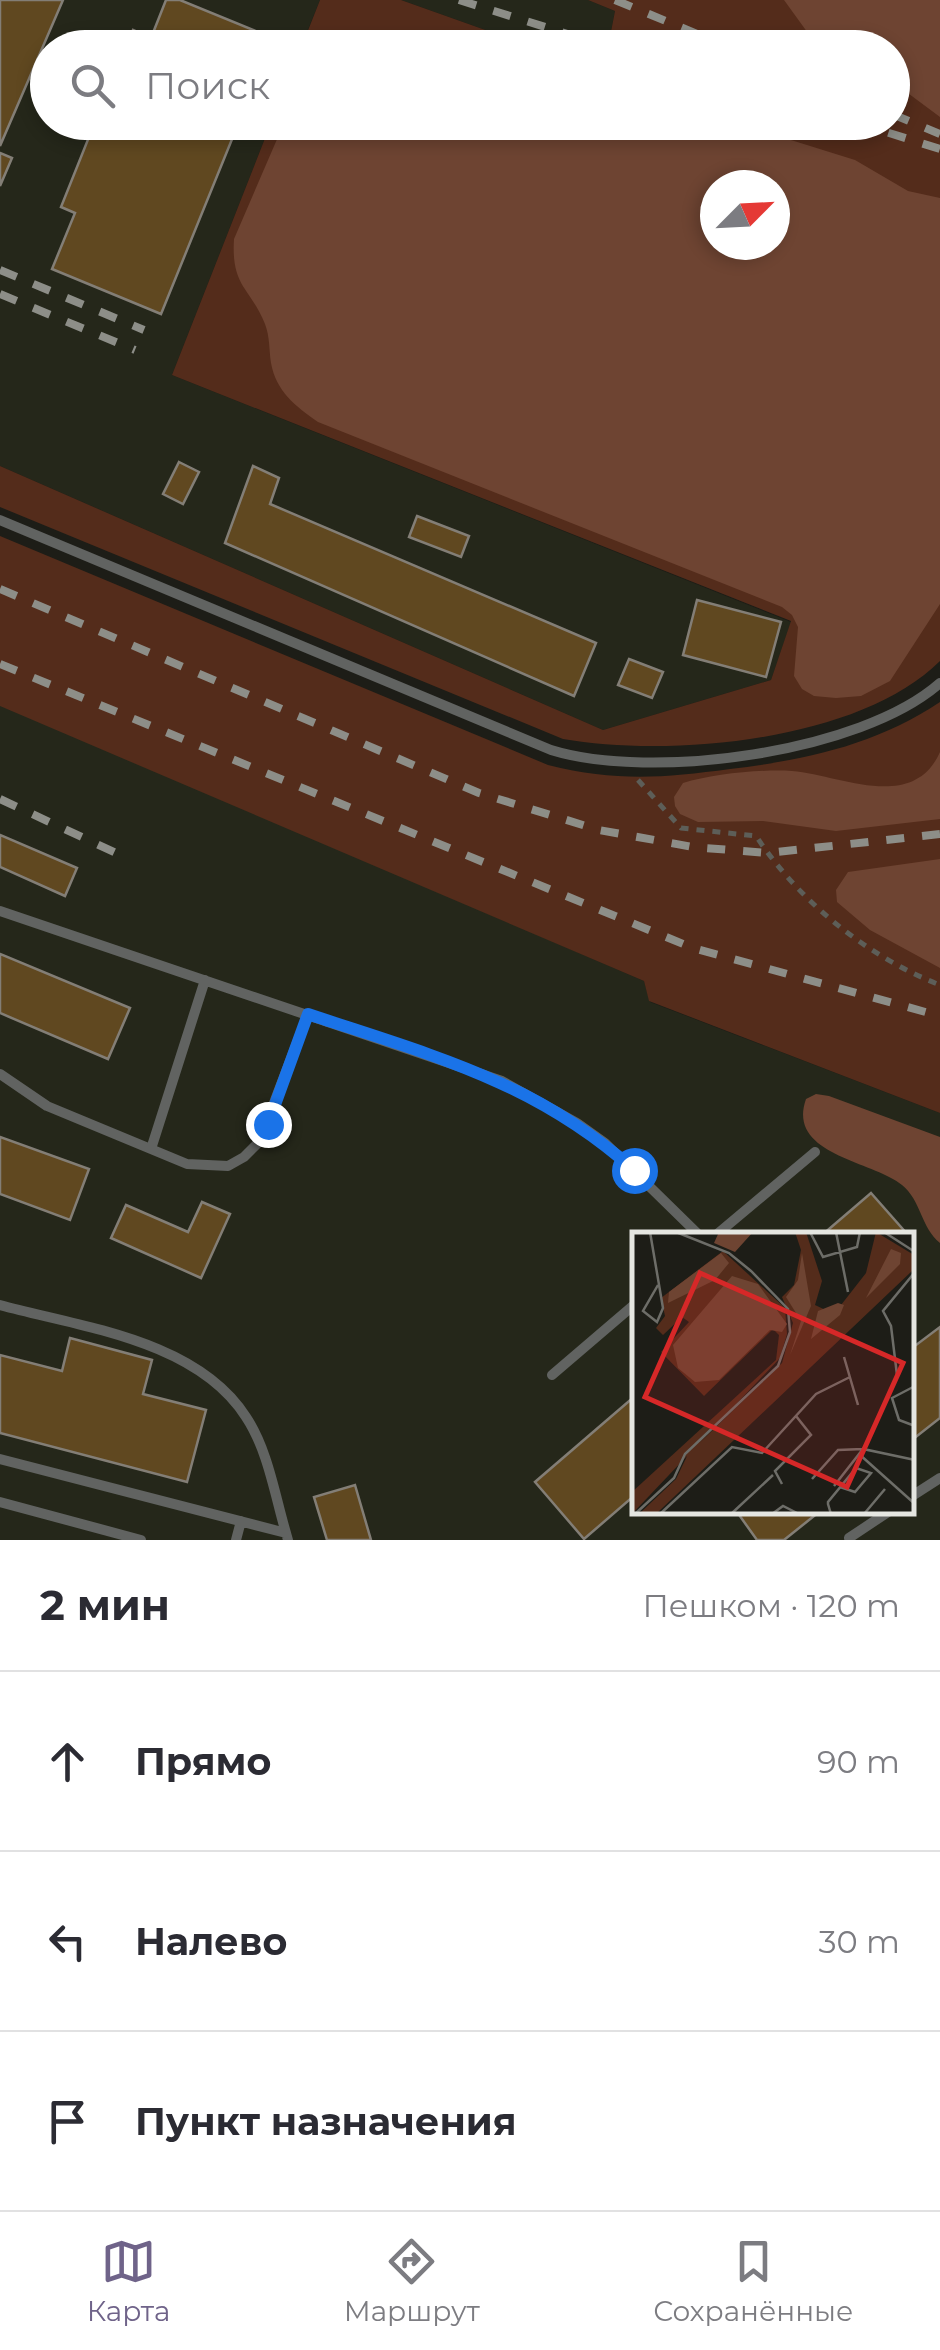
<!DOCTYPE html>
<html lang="ru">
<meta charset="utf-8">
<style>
body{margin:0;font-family:Montserrat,sans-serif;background:#f2f2f3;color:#2b2b33}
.compass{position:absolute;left:700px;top:170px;width:90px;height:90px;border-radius:50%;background:#fff;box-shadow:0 5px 15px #0003;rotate:66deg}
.stop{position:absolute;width:30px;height:30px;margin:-22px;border:8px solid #1a73e8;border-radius:50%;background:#fff}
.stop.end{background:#1a73e8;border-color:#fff;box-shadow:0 2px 10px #0008}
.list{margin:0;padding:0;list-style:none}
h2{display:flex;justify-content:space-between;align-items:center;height:130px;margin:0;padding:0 40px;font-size:42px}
h2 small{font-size:32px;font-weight:400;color:#7c7c81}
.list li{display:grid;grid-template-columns:65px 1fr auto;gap:30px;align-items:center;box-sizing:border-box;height:180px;padding:0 40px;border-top:2px solid #e1e1e2}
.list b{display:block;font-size:38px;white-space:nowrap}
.list em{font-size:32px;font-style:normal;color:#7c7c81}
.icon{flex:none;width:55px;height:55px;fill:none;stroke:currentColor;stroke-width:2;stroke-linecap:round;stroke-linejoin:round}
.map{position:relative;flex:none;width:940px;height:1540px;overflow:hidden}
.search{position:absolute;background:#fff;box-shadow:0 5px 15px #0003;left:30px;right:30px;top:30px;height:110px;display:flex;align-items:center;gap:25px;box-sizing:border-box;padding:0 35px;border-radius:55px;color:#7c7c81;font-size:38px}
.sheet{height:670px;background:#fff}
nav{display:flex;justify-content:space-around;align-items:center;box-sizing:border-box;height:140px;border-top:2px solid #e1e1e2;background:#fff;font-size:28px;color:#7c7c81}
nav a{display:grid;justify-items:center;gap:5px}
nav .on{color:#6f6389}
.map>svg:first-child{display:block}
.built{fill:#25271a;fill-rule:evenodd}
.green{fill:#542c1b;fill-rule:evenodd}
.forest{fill:#6e4432;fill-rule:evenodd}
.building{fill:#604820;stroke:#837e76;stroke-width:2.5}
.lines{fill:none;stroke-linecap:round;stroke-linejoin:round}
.path{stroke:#5d5e58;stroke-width:5;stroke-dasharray:8 8;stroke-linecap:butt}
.service{stroke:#616361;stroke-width:10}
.rail{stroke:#8d8e88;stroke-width:8;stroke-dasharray:18 18;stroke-linecap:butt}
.route{stroke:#1a73e8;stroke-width:12}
.inset-road{fill:none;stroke:#6d6d68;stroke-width:2.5}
.view{fill:#d62828;fill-opacity:0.15;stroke:#d62828;stroke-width:5}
.inset-edge{fill:none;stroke:#e5e6e1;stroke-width:5}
</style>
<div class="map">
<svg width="940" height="1540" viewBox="0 0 940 1540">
<rect width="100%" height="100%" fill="#1d1d17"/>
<!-- built -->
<path class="built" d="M0,0h320l-19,47 -253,1v74l223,1 -99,252 619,247 -20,58 -168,50 -603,-264z
M401,0h187l27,11 -7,36h-75z
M0,703l644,278 6,21 290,111v427h-940zM635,1235h277v277h-277z"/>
<!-- green -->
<path class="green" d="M320,0h81l132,47 -232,1z
M588,0h352v661c-80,80 -269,97 -377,78l-563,-232v-41l603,264 168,-50 20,-59 -619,-246 99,-252 621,-1v-74l-284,-1 7,-36zM715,185h60v60h-60z
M0,536l548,229c68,17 115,13 182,4 75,-9 146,-24 210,-67v411l-291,-112 -5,-20 -644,-275z"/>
<!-- forest -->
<path class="forest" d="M784,0h156v117l-47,-35 -1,-34 -74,-1z
M431,31l71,16h-124l29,-15z
M284,123h452l119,37 53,31 32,7v406l-50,77 -29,15 -25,2 -22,-2 -12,-7 -8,-13 4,-49 -6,-12 -10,-8 -464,-185c-23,-16 -42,-31 -47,-59 -2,-13 -1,-26 -6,-39 -15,-37 -34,-37 -31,-85zM715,185h60v60h-60z
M940,752v67l-104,12 -73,-10 -65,1 -18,-8 -5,-8 -1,-9 9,-14c29,-9 79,-14 109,-12 48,4 121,42 148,-19z
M940,859v109l-70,-38 -33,-28 -1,-12 12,-18z
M816,1094l13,2 111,41v106c-19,-15 -19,-43 -38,-58 -29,-24 -116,-30 -96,-86z"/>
<!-- building -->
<path class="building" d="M0,0h63l-63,146z
M166,0h14l93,38 -3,10h-144l7,-18 18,8z
M95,122h144l-78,192 -109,-45 23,-56 -14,-6z
M0,153l12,5 -12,28z
M179,462l20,10 -16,32 -20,-10z
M253,466l26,12 -9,26 326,139 -22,53 -349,-153z
M417,516l52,20 -8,21 -52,-20z
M697,600l84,22 -15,55 -83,-22z
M629,659l34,13 -11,26 -34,-13z
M0,835l77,33 -12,28 -65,-29z
M0,954l130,54 -22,51 -108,-46z
M0,1137l89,32 -19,51 -70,-26z
M871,1193l37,42h-86z
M202,1202l28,12 -29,64 -90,-40 15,-33 62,27z
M940,1327v91l-28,22v-92z
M70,1338l82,22 -9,34 63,16 -19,72 -187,-49v-78l62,16z
M635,1396v99l-51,44 -49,-57z
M355,1485l16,55h-44l-13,-43z
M737,1512h82l-35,28h-27z"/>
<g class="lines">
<!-- path -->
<path class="path" d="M638,780l43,48 75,8c44,66 110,120 184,149"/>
<!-- service -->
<path class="service" d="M0,520l551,230c100,31 310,3 389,-67
M0,911l502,170 75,42 28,20 94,92
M0,1074l47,32 140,58 41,2 16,-9 15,-15 49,-128
M151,1149l54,-169
M716,1235l99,-83
M0,1305c81,22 197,35 246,112 22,33 29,79 40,116
M552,1375l83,-71
M0,1459l286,74 2,7
M912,1496l28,-18
M0,1502l141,38
M849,1538l39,-26
M236,1540l5,-19"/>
<!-- rail -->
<path class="rail" d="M459,0l153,48
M615,0l116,48
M892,114l48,20
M854,122l86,27
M0,270l144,60
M0,294l135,56
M0,589l479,204 120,37 94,17 75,6 172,-19
M0,664l693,284 247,68
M0,799l129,60"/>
</g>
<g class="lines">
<!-- route -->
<path class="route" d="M268,1124l40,-110c122,41 227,67 326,156"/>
</g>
<!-- overview -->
<g transform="translate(632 1232)">
<rect width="282" height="282" fill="#1d1d17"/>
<path d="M163,0h11l16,49 -7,24 19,9 32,-41 10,-41 38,23 -2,16 -256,243h-17l37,-35 12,-25 94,-91 11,-40 -11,-26 12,-12 7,-35zM91,19l62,57 2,26 -7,24 -148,156v-22l144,-132 3,-25 -6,-6 -69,67 -43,-44 28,-30 -7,-5 -19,18 -7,-7 9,-12 -4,-18z" fill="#542c1b"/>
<path d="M87,0h34l-18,20 -21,-9zM259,17l10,4 -1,11 -34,34zM89,21l8,10 -14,17 -47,23 1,-11zM170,21l9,53 -21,49 11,-34 -15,-24 12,-17zM100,44l26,8 29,40 -5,8 -12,-2 -51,50 -24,2 -17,-14 -5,-23zM206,71l6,2 -4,10 -29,24 7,-28z" fill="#6e4432"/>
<path class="inset-road" d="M18,0l13,76 -6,14 -14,-11 15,-26M178,0l13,25 34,-10 3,-15M204,0l12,60M252,0l31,20M212,125l14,48M265,143l-6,-49 -8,-15 32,-39M283,154l-23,12 7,22 16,6M227,222l56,50M180,247l26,-29 25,-1M150,252l-7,-13 36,-36 -15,-19M202,254l29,-37 52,11M3,282l39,-36 11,-24 93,-88 12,-34 -2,-23 -37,-38 -22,-18 -53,-21M28,282l72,-67 30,6 54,-59 34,-17M99,282l42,-39M140,282l11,-8 16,8M199,282l-3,-10v-2l28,-34 15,5 -16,19 -15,-5M232,282l21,-25"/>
<path class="view" d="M68,41l203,90 -56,124 -202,-90z"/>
<rect width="282" height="282" class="inset-edge"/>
</g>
</svg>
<svg class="compass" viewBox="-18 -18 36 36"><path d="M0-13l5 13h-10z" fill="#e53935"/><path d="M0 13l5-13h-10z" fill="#7c7c81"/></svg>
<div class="stop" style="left:634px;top:1170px"></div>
<div class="stop end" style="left:268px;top:1124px"></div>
<div class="search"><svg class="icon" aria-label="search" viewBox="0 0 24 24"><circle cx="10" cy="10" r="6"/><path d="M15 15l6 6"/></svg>Поиск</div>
</div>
<section class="sheet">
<h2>2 мин<small>Пешком · 120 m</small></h2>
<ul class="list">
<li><svg class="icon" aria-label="ahead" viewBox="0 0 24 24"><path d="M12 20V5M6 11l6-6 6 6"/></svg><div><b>Прямо</b></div><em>90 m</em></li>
<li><svg class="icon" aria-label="left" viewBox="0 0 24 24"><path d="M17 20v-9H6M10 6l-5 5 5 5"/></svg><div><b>Налево</b></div><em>30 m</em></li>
<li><svg class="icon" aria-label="arrive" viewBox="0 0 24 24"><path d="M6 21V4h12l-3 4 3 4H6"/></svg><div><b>Пункт назначения</b></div></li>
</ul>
</section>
<nav>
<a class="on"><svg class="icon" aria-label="map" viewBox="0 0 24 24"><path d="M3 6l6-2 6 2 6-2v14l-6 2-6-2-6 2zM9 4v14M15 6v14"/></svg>Карта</a>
<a><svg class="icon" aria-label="directions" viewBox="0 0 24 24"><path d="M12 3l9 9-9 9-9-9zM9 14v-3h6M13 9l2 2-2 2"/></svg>Маршрут</a>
<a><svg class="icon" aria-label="saved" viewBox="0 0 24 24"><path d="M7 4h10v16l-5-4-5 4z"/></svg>Сохранённые</a>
</nav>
